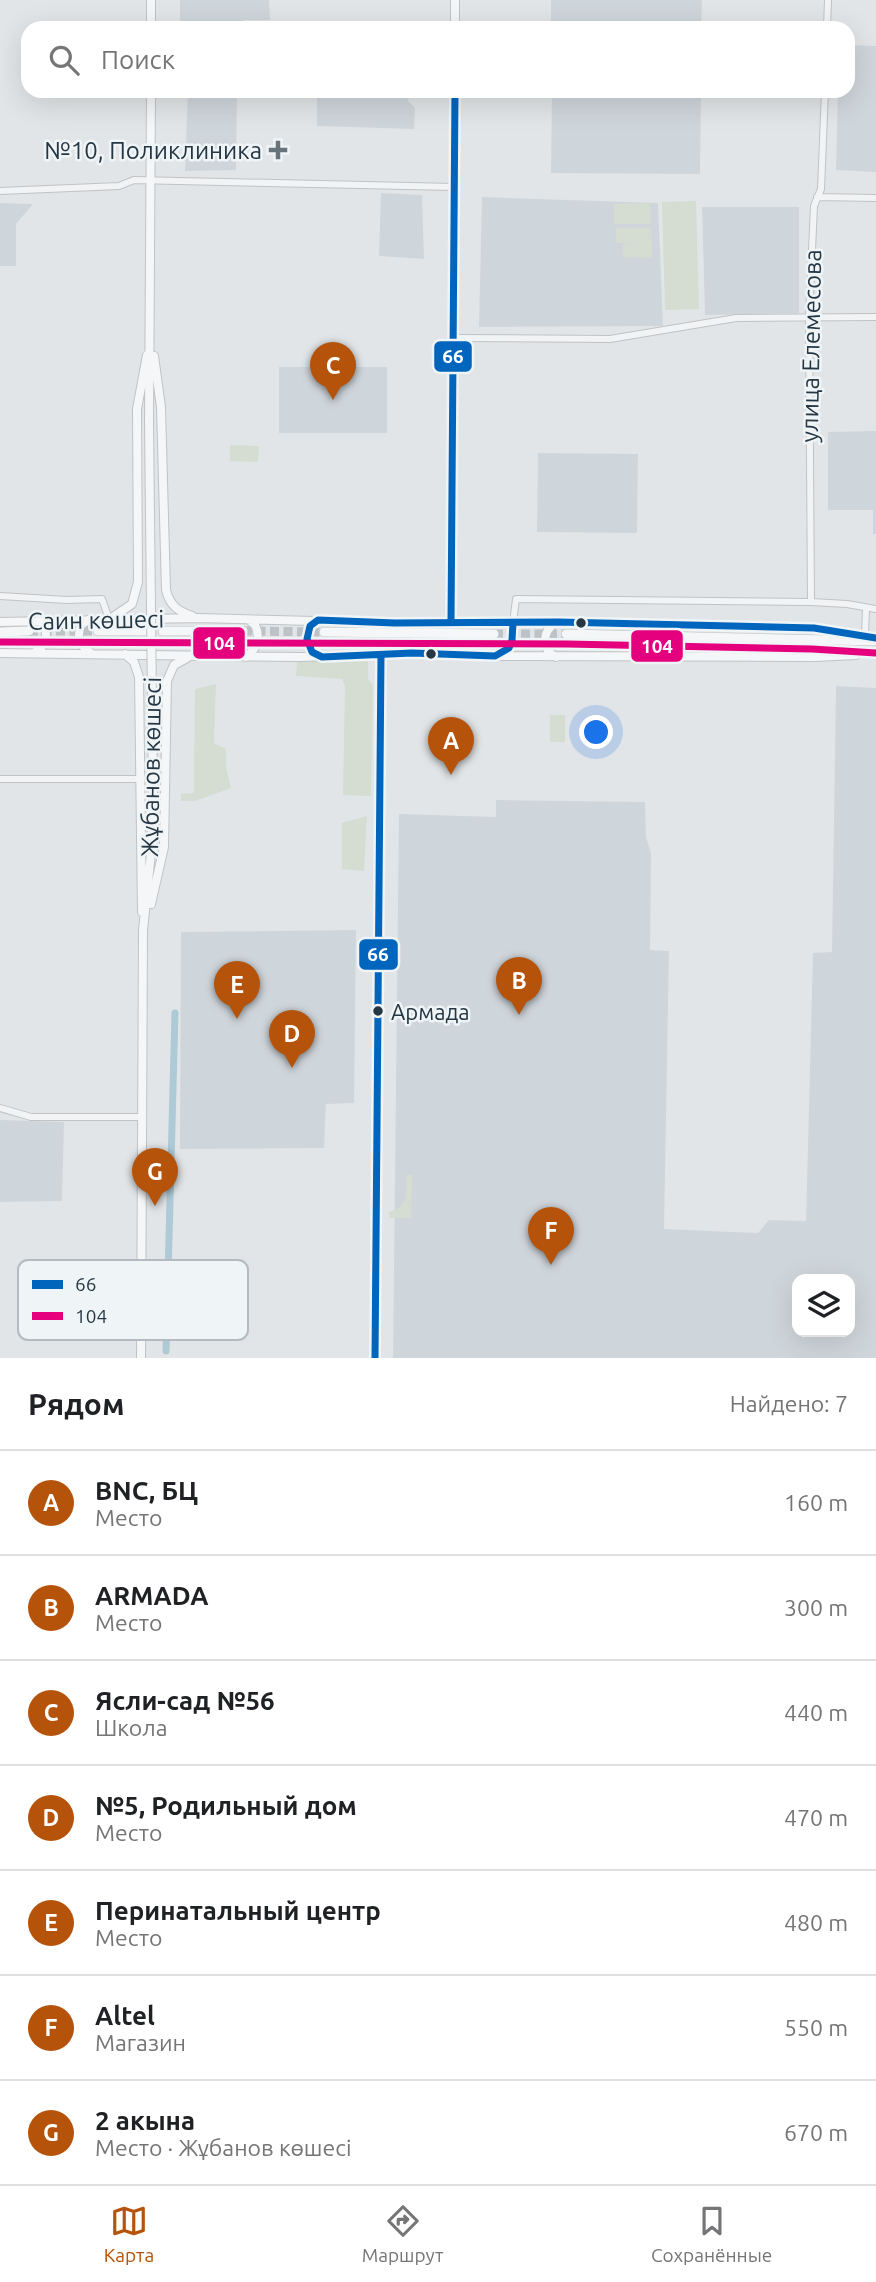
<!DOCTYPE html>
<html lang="ru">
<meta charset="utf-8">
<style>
body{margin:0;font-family:Ubuntu,sans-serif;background:#f6f6f6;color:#202124}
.controls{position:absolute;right:21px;bottom:21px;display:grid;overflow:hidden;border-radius:14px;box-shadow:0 7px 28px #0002}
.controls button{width:63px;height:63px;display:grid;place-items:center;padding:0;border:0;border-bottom:2px solid #e0e0e0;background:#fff;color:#202124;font:35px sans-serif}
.you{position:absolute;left:597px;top:733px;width:24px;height:24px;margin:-18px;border:5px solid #fff;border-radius:50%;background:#1a73e8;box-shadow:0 0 0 10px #1a73e833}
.badge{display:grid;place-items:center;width:46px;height:46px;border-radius:50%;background:#b45309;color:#fff;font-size:23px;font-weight:700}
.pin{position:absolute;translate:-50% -58px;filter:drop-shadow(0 2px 4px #0008)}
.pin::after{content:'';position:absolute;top:37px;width:24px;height:21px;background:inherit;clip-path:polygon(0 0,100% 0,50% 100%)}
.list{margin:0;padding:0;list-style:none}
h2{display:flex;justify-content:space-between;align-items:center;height:91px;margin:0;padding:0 28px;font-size:30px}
h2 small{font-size:23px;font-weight:400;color:#757577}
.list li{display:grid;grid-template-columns:46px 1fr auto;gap:21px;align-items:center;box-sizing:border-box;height:105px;padding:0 28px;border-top:2px solid #e0e0e0}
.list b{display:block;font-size:26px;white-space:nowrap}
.list p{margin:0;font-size:23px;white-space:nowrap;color:#757577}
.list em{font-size:23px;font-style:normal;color:#757577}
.icon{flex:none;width:38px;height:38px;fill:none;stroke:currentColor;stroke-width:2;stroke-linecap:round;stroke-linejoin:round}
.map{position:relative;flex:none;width:876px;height:1358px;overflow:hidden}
.search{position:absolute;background:#fff;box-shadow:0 7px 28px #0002;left:21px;right:21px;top:21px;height:77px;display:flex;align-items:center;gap:18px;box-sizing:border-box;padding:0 24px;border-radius:21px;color:#757577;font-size:26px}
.sheet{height:826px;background:#fff}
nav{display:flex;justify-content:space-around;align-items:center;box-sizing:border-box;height:98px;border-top:2px solid #e0e0e0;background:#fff;font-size:19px;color:#757577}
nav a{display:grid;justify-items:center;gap:4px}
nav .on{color:#b45309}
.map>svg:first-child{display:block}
.built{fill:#cfd6db;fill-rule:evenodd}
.green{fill:#d5dcd1}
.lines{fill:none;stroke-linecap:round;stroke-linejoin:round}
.canal{stroke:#adcad6;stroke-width:7}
.primary-tunnel{stroke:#bcc2c6;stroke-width:9;stroke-dasharray:9 4.5;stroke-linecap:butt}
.street-casing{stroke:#c0c3c5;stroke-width:8}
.secondary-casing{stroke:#c0c3c5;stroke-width:10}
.primary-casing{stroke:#bdc2c5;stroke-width:10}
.street{stroke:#f1f3f4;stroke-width:6}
.secondary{stroke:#f5f6f7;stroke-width:8}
.primary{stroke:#f5f6f7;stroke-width:9}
.secondary-bridge-casing{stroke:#c0c3c5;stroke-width:10;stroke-linecap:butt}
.secondary-bridge{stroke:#f5f6f7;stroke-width:8}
.bus-1-casing{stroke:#eff4f7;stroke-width:12}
.bus-2-casing{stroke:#eff4f7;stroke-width:12}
.bus-1{stroke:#0065bd;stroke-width:7}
.bus-2{stroke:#e5007d;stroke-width:7}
.poi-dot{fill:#68747c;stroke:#eff4f7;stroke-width:2.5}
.bus-dot{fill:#263743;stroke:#eff4f7;stroke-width:2.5}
.labels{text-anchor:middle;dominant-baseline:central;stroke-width:5;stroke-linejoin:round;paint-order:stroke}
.bus-label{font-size:22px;fill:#263743;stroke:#eff4f7;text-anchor:start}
.poi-label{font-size:24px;fill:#263743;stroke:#eff4f7;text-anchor:end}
.street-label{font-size:24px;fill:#263743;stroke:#eff4f7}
.key{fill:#eff4f7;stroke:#b3bbc1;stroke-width:2}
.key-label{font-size:19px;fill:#263743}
.line-badge{stroke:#eff4f7;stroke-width:2.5}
.badge-label{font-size:19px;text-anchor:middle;font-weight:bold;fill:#fff}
</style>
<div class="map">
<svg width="876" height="1358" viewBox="0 0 876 1358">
<rect width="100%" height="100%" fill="#e2e5e7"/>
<!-- built -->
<path class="built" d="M180,0h89l1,20h-26l-1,8h-63z
M551,0h151l-1,28h-150z
M848,45l28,1v126l-40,-2 2,-79h10z
M188,91h49l-1,79 -51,1z
M317,91h90l1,10 7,7 -1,21 -97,-3z
M552,91h149l-1,83 -149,-1z
M381,193l41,2 2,64 -45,-3z
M482,197l176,6 5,123 -184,1z
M0,203l33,1 -17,20v42h-16z
M702,207h97v106l-94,2z
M279,367h108v66h-108z
M876,431v103h-3v-24h-45v-78z
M538,453l100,1 -1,79 -100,-1z
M836,686l40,2v670h-483l6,-544 97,3v-17l149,2 1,35 5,16 -1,97 19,1 -5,278 94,4 11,-13 37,1 7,-268 19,-1zM797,1279h53v53h-53z
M356,930l-2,173 -28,1 -2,44 -144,1 1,-217z
M0,1120l64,2 -2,79 -62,1z"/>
<!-- green -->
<path class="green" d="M696,201l3,108 -34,1 -3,-108z
M650,203l1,21h-37v-20z
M616,228h35l1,29 -29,1v-14l14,-1h-21z
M230,445l29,1 -1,16 -28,-1z
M363,660l5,2v17l5,6 -2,111 -28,-1 2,-109 -3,-7 -46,-3 1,-15z
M216,684l-2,59 12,6v18l5,21 -36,13h-14v-7l13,-1 1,-104z
M550,715h15v27h-15z
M367,816l-3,55 -22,-2v-46z
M407,1175h5l-1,43h-21l-1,-6c21,-6 17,-18 18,-37z"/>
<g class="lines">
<!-- canal -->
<path class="canal" d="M166,1351l9,-338"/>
<!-- primary-tunnel -->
<path class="primary-tunnel" d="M29,631h69
M243,631l81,1
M494,634h72
M29,641h69
M242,641l82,2
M494,644h73"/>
<!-- street casing -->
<g class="street-casing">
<path id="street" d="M827,28l1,-28
M0,191l119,-5 15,-6 320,7
M817,197l59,1
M454,338l156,1 126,-21 140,-1
M0,596l67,4 35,-1 7,20
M811,602l-2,-285 5,-111 7,-17 4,-98
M513,623l3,-24 295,3 36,2 29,5
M865,636l1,-27
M0,779h139
M0,1108l31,9h111"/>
</g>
<!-- secondary casing -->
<g class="secondary-casing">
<path id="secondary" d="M151,28v-28
M455,28v-28
M154,356l7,51 5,183c4,16 12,21 26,26
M149,422l2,-331
M110,619l22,-15 6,-22 -1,-173 10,-54
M88,620l-7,5c-5,13 -1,21 10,28
M316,621c-13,9 -12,27 2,35
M0,622l198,-4 197,5 163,-1 256,6 62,10
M451,622l4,-531
M555,623c-13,9 -14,26 1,34
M35,652c11,-5 13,-16 9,-27l-6,-4
M0,653l300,4 112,-4 83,3c19,-3 18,-17 18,-33
M125,654l9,8 5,15 3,235
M502,656l312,1 42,-2
M246,657c11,-8 15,-20 9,-32l-6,-5
M151,904l13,-57 3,-166 7,-16 13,-7
M141,1358l2,-428 9,-87 1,-48
M375,1358l6,-702"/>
</g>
<!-- primary casing -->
<g class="primary-casing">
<path id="primary" d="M98,631h48
M163,631h80
M0,632l29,-1
M324,632l170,2
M566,634l310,7
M98,641h47
M162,641h80
M0,642l29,-1
M324,643l170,1
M567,644l245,5 64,4"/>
</g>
<!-- street -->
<use href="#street" class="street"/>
<!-- secondary -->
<use href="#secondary" class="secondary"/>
<!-- primary -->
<use href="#primary" class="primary"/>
<!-- secondary-bridge casing -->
<g class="secondary-bridge-casing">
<path id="secondary-bridge" d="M149,422l4,373"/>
</g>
<!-- secondary-bridge -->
<use href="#secondary-bridge" class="secondary-bridge"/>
<!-- bus-1 casing -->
<g class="bus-1-casing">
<path id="bus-1" d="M451,622l4,-531
M513,623l-1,17 -3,8 -14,8 -83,-3 -90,4 -10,-5 -5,-13 3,-13 8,-6 77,3 163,-1 256,6 62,10
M375,1358l6,-702"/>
</g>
<!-- bus-2 casing -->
<g class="bus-2-casing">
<path id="bus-2" d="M0,642l567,2 245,5 64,4"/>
</g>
<!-- bus-1 -->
<use href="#bus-1" class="bus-1"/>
<!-- bus-2 -->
<use href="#bus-2" class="bus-2"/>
</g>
<!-- markers -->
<path class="poi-dot" d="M274.5 139.5h7v7h7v7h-7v7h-7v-7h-7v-7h7z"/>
<g class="bus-dot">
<circle cx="581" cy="623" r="6"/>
<circle cx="431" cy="654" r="6"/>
<circle cx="378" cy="1011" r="6"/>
</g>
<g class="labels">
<!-- bus labels -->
<g class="bus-label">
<text x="391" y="1011">Армада</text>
</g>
<!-- poi labels -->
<g class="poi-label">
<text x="262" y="150">№10, Поликлиника</text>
</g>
<!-- street labels -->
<g class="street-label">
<text transform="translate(811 346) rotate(-89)">улица Елемесова</text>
<text transform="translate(96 620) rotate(-1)">Саин көшесі</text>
<text transform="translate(151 767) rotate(-89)">Жұбанов көшесі</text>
</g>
</g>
<!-- legend -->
<rect x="18" y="1260" width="230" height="80" rx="10" class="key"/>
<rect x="32" y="1280" width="31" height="9" fill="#0065bd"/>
<rect x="32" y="1312" width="31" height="8" fill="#e5007d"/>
<g class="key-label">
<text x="75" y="1291">66</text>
<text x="75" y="1323">104</text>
</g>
<g class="line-badge">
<rect x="433" y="340" width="40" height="33" rx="7" fill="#0065bd"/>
<rect x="192" y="626" width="54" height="34" rx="7" fill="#e5007d"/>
<rect x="630" y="629" width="54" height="34" rx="7" fill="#e5007d"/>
<rect x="358" y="938" width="41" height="33" rx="7" fill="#0065bd"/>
</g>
<g class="badge-label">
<text x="453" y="363">66</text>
<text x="219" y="650">104</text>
<text x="657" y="653">104</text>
<text x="378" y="961">66</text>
</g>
</svg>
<div class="controls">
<button><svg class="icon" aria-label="layers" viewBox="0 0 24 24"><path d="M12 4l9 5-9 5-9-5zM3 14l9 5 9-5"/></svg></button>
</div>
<div class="you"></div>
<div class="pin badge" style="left:451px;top:775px">A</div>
<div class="pin badge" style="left:519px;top:1015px">B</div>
<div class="pin badge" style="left:333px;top:400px">C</div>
<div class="pin badge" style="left:292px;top:1068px">D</div>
<div class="pin badge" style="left:237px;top:1019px">E</div>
<div class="pin badge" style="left:551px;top:1265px">F</div>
<div class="pin badge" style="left:155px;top:1206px">G</div>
<div class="search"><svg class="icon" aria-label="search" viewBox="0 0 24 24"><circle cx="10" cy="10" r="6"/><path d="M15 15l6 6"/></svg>Поиск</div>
</div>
<section class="sheet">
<h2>Рядом<small>Найдено: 7</small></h2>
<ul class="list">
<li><span class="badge">A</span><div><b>BNC, БЦ</b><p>Место</p></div><em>160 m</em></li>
<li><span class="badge">B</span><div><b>ARMADA</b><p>Место</p></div><em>300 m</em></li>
<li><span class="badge">C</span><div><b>Ясли-сад №56</b><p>Школа</p></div><em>440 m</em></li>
<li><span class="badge">D</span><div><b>№5, Родильный дом</b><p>Место</p></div><em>470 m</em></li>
<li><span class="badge">E</span><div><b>Перинатальный центр</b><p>Место</p></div><em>480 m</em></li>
<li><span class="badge">F</span><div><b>Altel</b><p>Магазин</p></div><em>550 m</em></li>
<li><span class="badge">G</span><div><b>2 акына</b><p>Место · Жұбанов көшесі</p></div><em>670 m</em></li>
</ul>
</section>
<nav>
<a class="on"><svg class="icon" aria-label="map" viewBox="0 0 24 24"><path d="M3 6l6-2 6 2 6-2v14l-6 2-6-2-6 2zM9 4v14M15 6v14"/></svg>Карта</a>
<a><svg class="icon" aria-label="directions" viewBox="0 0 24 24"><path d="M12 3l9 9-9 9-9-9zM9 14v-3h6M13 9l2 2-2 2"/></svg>Маршрут</a>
<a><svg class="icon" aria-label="saved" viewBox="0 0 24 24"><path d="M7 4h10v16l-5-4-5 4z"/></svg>Сохранённые</a>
</nav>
